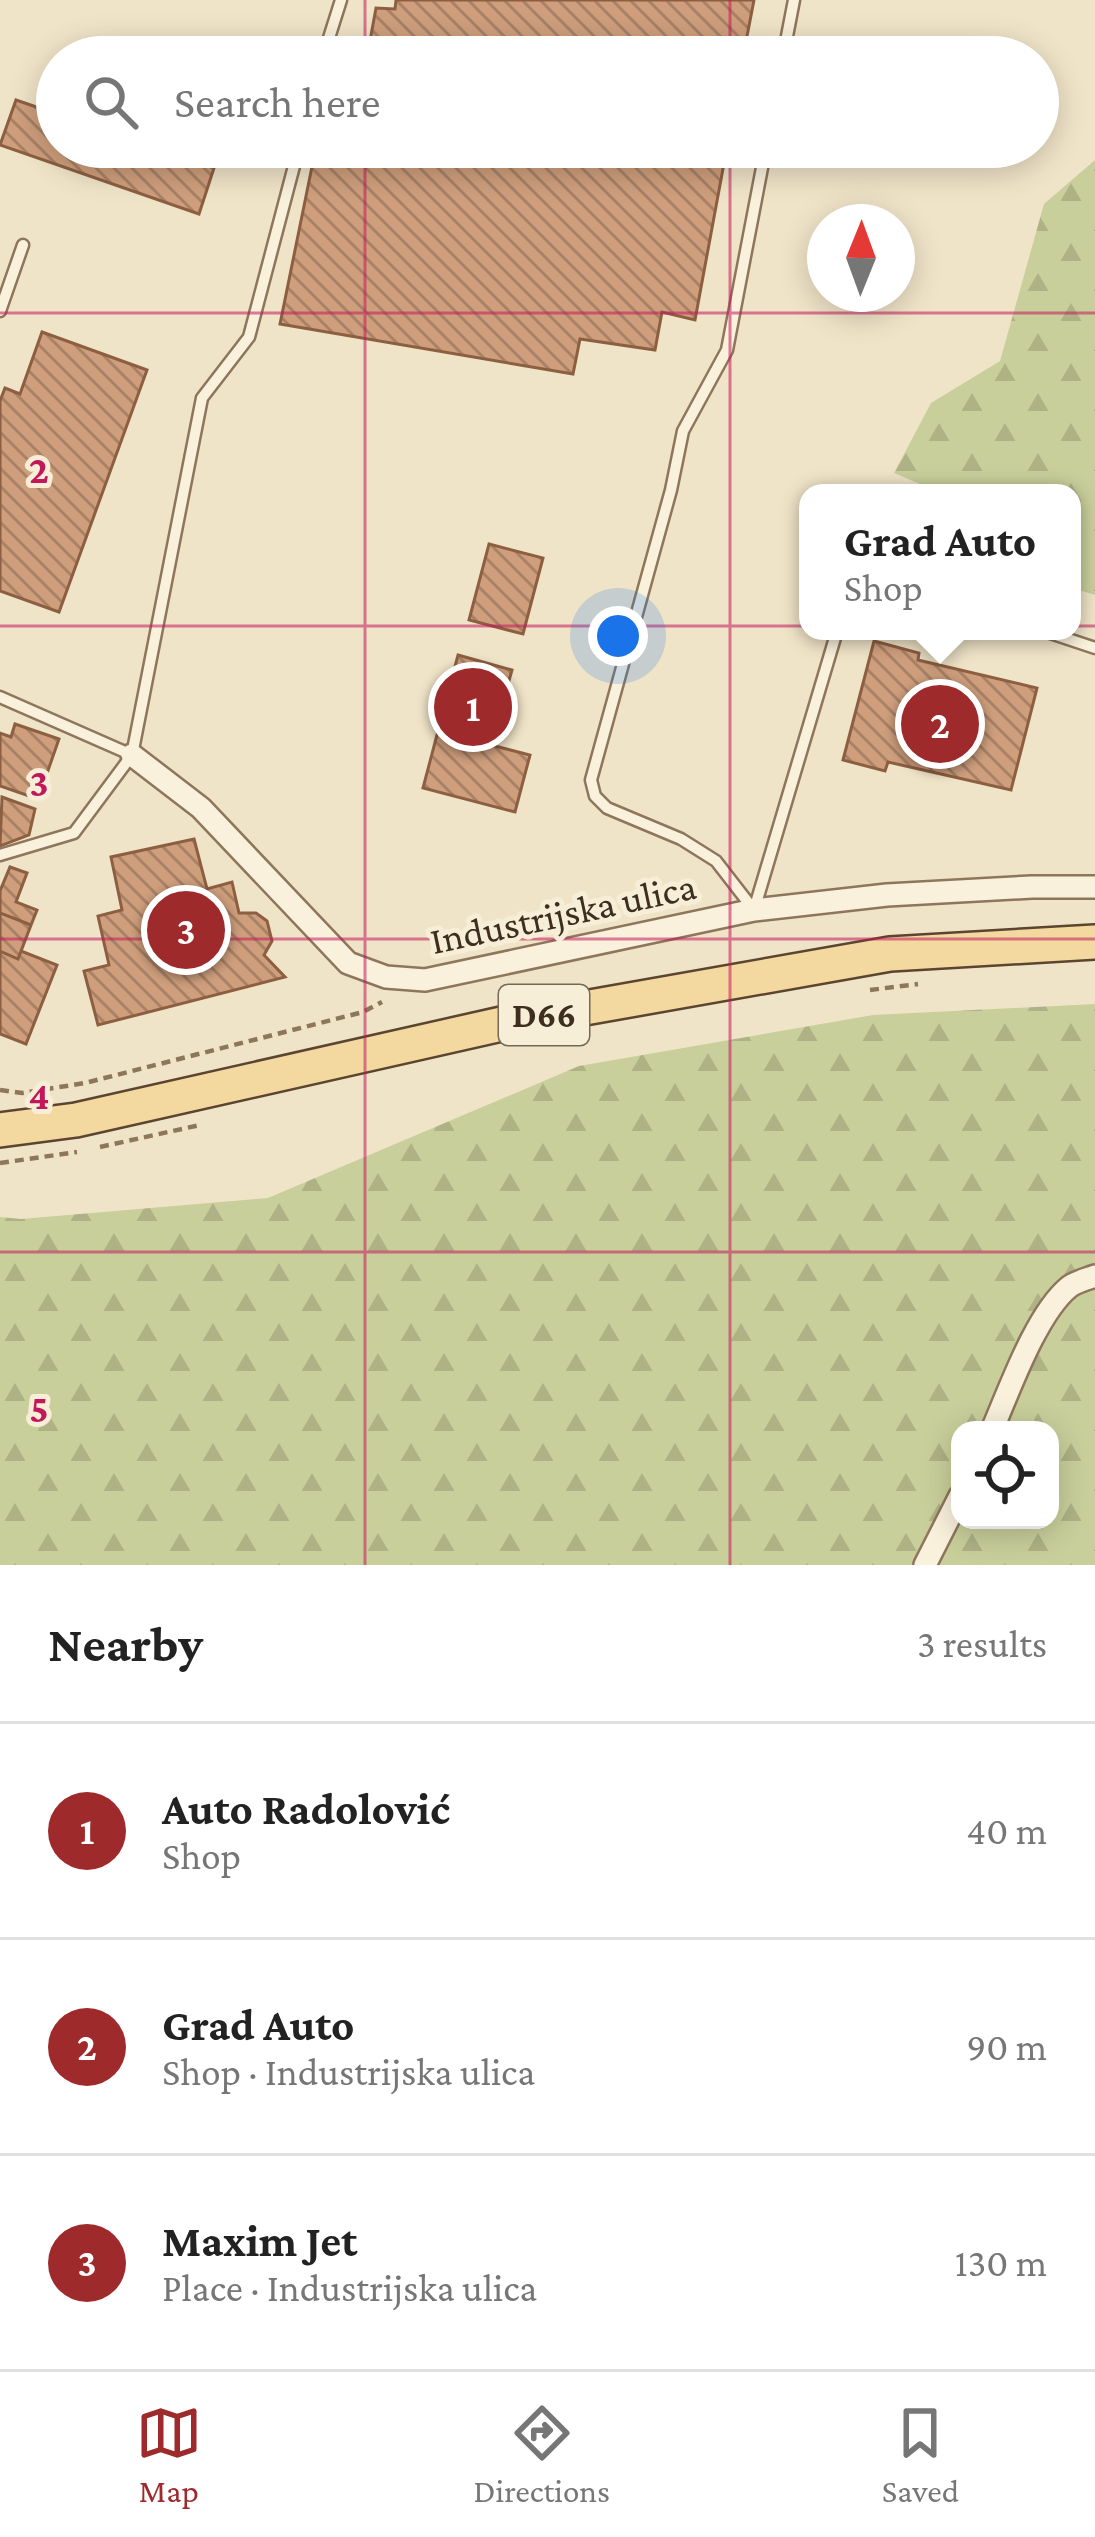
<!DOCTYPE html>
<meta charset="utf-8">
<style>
body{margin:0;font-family:"Crimson Pro",serif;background:#f6f6f6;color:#222}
.controls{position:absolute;right:36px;bottom:36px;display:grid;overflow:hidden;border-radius:24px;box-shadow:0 6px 30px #0003}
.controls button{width:108px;height:108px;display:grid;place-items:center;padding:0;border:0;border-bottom:3px solid #e0e0e0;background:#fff;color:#222;font:60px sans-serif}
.compass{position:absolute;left:807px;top:204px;width:108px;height:108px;border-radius:50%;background:#fff;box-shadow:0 6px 30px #0003;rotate:1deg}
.you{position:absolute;left:618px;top:636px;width:42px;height:42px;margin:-30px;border:9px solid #fff;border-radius:50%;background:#1a73e8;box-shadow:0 0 0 18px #1a73e833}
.badge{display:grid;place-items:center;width:78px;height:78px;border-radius:50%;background:#9e2a2b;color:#fff;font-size:39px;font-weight:700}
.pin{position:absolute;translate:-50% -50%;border:6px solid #fff;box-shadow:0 3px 12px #0006}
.popup{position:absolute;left:799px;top:484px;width:282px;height:156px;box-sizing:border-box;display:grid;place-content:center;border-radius:24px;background:#fff;filter:drop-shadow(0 3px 9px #0005);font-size:39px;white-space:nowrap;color:#767676}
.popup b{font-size:45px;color:#222}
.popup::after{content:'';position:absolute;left:50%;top:100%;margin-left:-24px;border:24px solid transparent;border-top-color:#fff}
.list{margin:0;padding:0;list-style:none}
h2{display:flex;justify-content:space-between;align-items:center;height:156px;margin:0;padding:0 48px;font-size:51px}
h2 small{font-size:39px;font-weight:400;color:#767676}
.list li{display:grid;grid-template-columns:78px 1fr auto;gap:36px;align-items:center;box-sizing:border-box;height:216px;padding:0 48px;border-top:3px solid #e0e0e0}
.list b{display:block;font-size:45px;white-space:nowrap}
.list p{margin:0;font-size:39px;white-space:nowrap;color:#767676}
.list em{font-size:39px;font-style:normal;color:#767676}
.icon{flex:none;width:66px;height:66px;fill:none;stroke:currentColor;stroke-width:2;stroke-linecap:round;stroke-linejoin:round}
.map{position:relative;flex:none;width:1095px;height:1565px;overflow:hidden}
.search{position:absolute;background:#fff;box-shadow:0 6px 30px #0003;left:36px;right:36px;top:36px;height:132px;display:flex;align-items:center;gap:30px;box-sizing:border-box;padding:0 42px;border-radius:66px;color:#767676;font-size:45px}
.sheet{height:804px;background:#fff}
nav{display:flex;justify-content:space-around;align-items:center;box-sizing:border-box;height:168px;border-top:3px solid #e0e0e0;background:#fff;font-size:33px;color:#767676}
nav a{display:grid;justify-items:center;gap:6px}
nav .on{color:#9e2a2b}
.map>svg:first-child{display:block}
.forest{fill:url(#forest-firs);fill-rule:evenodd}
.building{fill:url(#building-back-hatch);stroke:#8d5f41;stroke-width:3}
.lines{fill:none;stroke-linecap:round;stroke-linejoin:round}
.lane-casing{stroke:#8d765c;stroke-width:15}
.street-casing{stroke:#8d765c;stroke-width:26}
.primary-casing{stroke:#5b4430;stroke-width:38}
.path{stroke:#8d765c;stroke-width:4.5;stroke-dasharray:9 6;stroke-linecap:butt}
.lane{stroke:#faf1dc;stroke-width:10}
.street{stroke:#faf1dc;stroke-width:21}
.primary{stroke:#f3d9a0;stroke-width:33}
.grid{fill:none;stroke:#c2185b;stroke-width:3;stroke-opacity:0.55}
.labels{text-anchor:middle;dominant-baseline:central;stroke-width:10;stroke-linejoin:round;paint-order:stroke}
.shield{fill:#f7eed8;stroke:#756857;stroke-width:3}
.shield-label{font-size:36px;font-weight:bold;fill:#3d2e20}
.street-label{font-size:39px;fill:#3d2e20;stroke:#f7eed8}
.grid-label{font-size:39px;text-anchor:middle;font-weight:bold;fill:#c2185b;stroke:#f7eed8;stroke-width:10;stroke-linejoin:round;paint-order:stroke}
</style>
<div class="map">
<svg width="1095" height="1565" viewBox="0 0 1095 1565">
<defs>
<pattern id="forest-firs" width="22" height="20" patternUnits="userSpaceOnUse" patternTransform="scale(3)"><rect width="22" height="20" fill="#c9cf9b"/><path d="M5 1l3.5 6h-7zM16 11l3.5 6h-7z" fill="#aeb285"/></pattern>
<pattern id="building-back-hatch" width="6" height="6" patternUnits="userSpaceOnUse" patternTransform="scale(3)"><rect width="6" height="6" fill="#cf9f7d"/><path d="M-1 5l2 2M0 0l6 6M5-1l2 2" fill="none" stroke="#a98266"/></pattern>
</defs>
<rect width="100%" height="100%" fill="#f0e4c8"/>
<!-- forest -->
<path class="forest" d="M1095,160v435l-23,-7v-95h-131l-47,-20 37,-70 69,-42 44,-157z
M1095,1004v561h-1095v-348l21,2 247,-21 311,-132 294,-51zM960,1430h90v90h-90z"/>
<!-- building -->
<path class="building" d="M396,0h358l-11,57h-376l9,-49 19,1z
M16,100l41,14v33h96l61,21 -15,46 -199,-69z
M316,147h411l-32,173 -33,-8 -7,38 -75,-11 -7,35 -293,-50z
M42,332l105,38 -88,242 -59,-21v-190l5,-13 15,6z
M489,544l54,14 -20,76 -54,-14z
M874,641l45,12 -1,7 119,28 -26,102 -123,-28 -3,9 -42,-11z
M458,655l54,15 -21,75 39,10 -15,57 -92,-24z
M15,724l44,15 -21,60 -38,-13v-53l11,4z
M2,797l33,12 -6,26 -29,11z
M194,839l13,50 25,-7 7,31h17l11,8 5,20 -8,14 21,22 -187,48 -14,-54 25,-6 -11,-49 24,-6 -11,-53z
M10,867l17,6 -11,29 21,8 -6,15 -31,-12v-22z
M0,913l31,12 -13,34 -18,-8z
M0,951l18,8 3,-8 36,14 -31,79 -26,-10z"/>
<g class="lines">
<!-- lane casing -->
<g class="lane-casing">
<path id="lane" d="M323,57l18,-57
M783,57l11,-57
M0,311l23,-66
M1044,631l51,17
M0,697l132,58
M0,855l74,-22 58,-78 70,-357 47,-61 50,-190
M754,910l-38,-49 -35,-22 -74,-31 -12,-12 -4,-16 80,-290 12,-59 44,-81 39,-203
M754,910l83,-279"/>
</g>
<!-- street casing -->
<g class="street-casing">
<path id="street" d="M132,755l69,53 147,155 38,14 39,3 329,-70 133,-15 145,-8h63
M992,1430c17,-39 44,-116 77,-143 6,-5 18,-8 26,-11
M925,1565l35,-69"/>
</g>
<!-- primary casing -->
<g class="primary-casing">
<path id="primary" d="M0,1130l76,-10 452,-102 362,-64 205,-12"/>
</g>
<!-- path -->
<path class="path" d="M870,990l48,-6
M0,1090l22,3 63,-10 278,-71 19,-10
M100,1147l100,-22
M0,1163l77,-11"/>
<!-- lane -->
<use href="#lane" class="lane"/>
<!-- street -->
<use href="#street" class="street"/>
<!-- primary -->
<use href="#primary" class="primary"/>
</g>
<!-- grid -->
<path class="grid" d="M365,0v57M730,0v57M365,147v1418M730,147v1418M0,313h1095M0,626h1095M0,939h1095M0,1252h1095"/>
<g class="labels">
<!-- shield labels -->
<rect class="shield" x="499" y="985" width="90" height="60" rx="9"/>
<g class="shield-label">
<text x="544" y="1015">D66</text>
</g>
<!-- street labels -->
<g class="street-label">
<text transform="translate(563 913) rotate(-12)">Industrijska ulica</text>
</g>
</g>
<g class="grid-label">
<text x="39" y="483">2</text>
<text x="39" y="796">3</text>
<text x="39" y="1109">4</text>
<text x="39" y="1422">5</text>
</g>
</svg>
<div class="controls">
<button><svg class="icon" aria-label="locate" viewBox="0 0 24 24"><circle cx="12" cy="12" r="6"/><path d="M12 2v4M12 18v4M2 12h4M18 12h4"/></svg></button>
</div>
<svg class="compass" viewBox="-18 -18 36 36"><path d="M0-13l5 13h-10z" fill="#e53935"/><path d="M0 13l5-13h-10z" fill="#767676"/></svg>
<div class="you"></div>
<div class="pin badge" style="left:473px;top:707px">1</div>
<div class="pin badge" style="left:940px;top:724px">2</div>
<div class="popup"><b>Grad Auto</b>Shop</div>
<div class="pin badge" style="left:186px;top:930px">3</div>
<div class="search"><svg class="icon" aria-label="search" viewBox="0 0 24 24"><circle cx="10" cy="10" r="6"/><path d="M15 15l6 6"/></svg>Search here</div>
</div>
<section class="sheet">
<h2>Nearby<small>3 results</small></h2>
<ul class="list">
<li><span class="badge">1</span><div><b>Auto Radolović</b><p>Shop</p></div><em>40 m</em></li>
<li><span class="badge">2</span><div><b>Grad Auto</b><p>Shop · Industrijska ulica</p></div><em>90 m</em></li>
<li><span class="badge">3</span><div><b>Maxim Jet</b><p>Place · Industrijska ulica</p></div><em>130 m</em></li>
</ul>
</section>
<nav>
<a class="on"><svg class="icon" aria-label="map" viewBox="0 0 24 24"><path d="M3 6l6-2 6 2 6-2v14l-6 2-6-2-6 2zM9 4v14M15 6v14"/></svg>Map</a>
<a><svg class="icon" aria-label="directions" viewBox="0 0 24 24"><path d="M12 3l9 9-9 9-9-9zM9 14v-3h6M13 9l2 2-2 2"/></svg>Directions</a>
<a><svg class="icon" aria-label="saved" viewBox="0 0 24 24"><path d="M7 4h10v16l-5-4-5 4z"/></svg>Saved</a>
</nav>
